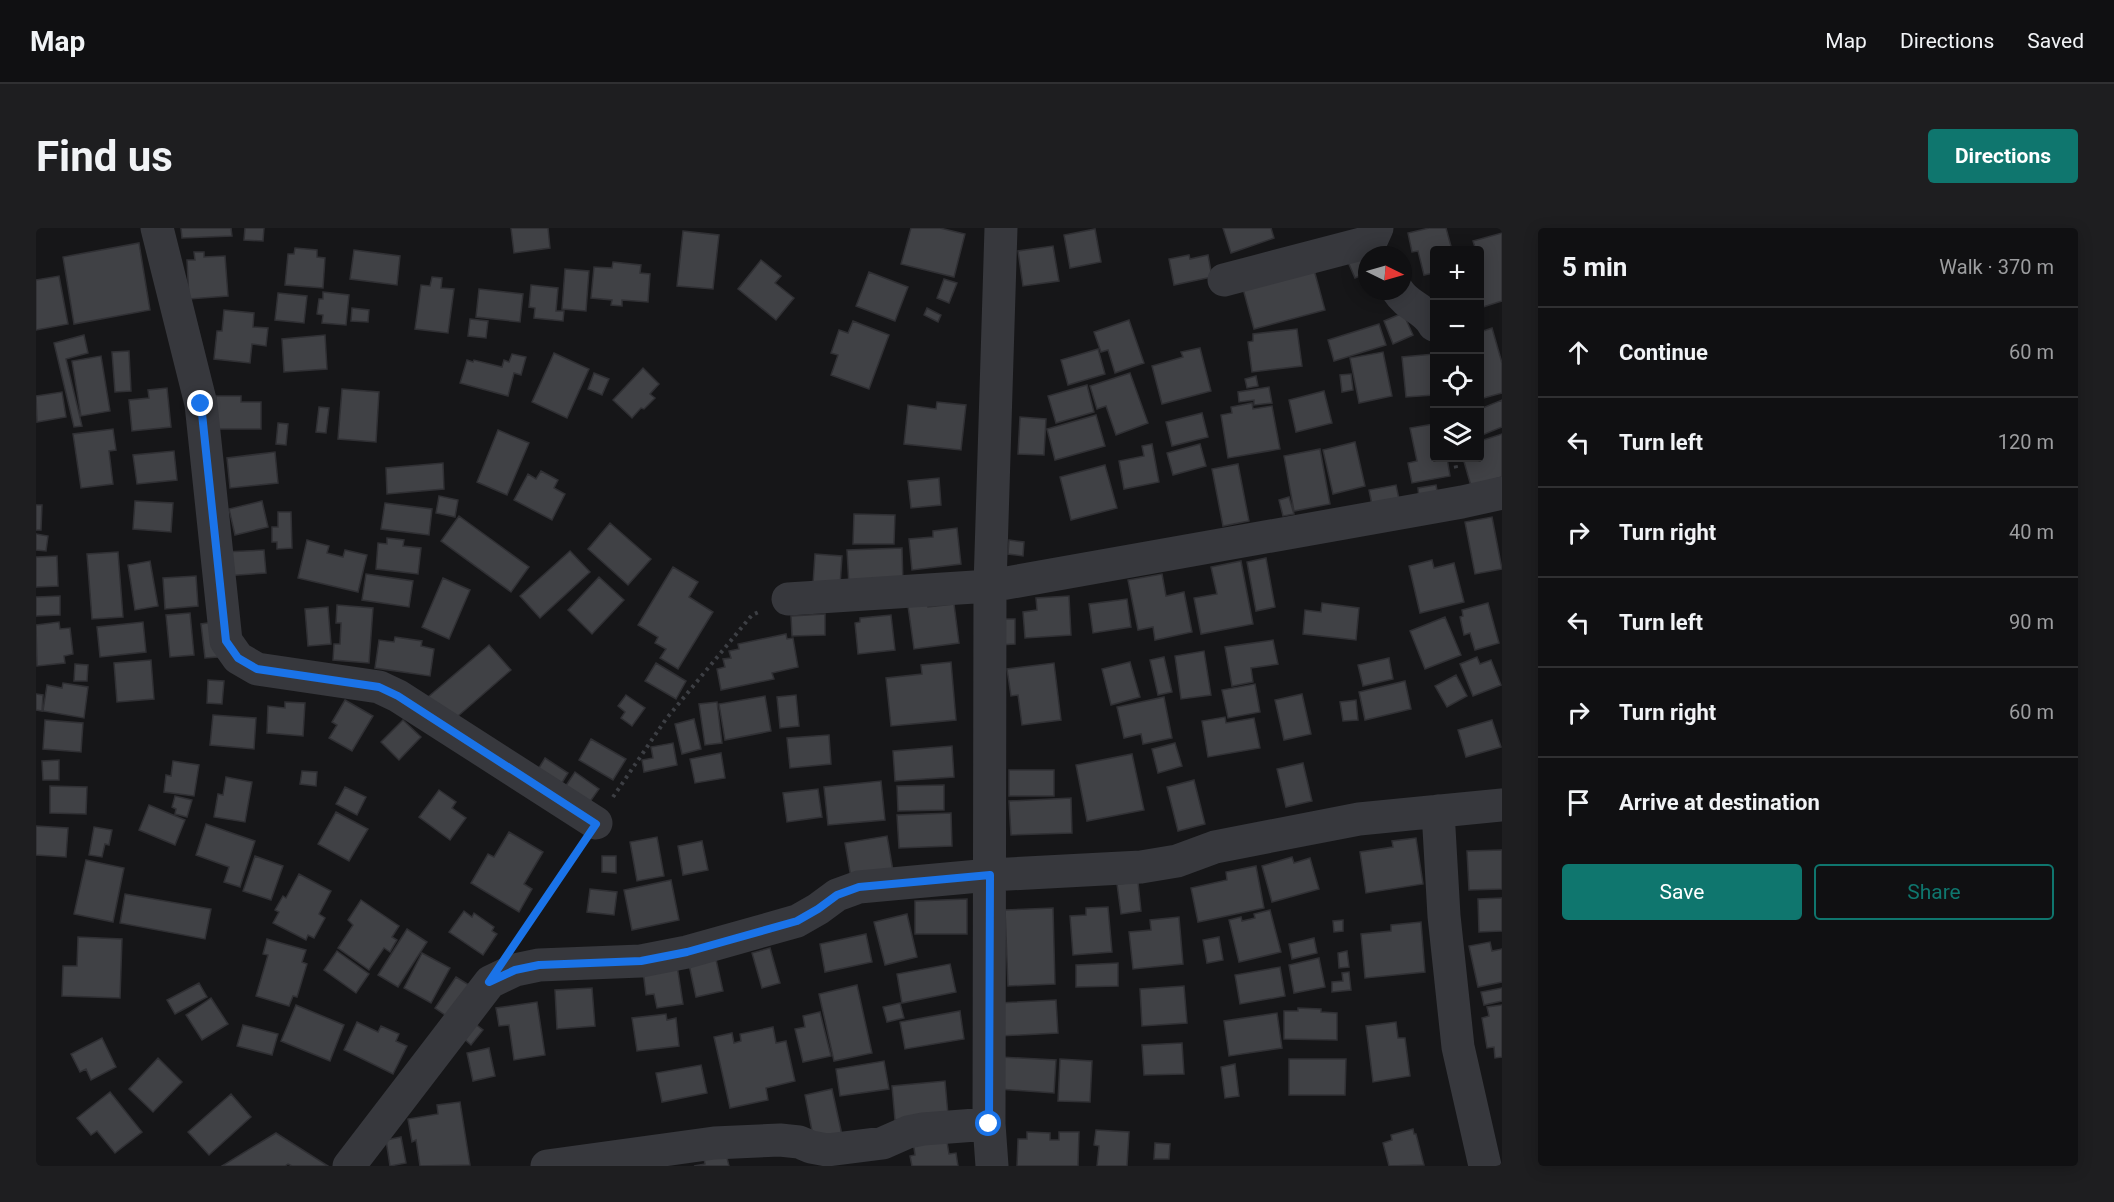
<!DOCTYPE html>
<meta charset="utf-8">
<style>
body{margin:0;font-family:Roboto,sans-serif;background:#1e1e20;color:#f1f3f6}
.controls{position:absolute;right:18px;top:18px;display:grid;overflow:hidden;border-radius:6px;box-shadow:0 3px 15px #0003}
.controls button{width:54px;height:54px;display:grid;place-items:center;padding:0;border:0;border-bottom:2px solid #303032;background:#101012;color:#f1f3f6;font:30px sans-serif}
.compass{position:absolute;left:1322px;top:18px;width:54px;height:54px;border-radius:50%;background:#101012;box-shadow:0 3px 15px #0003;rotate:95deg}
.stop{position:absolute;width:18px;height:18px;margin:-14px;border:4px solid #1a73e8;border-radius:50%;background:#fff}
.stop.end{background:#1a73e8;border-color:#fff;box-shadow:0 2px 6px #0008}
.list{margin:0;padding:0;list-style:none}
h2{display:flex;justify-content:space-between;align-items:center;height:78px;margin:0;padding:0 24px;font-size:26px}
h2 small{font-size:20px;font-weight:400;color:#9c9d9f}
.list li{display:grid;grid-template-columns:39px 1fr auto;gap:18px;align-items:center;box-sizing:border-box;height:90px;padding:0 24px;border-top:2px solid #303032}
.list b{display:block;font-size:22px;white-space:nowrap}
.list em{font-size:20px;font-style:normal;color:#9c9d9f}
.actions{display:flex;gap:12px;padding:18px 24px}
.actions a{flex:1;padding:14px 0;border:2px solid #0f766e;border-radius:6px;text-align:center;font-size:21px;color:#0f766e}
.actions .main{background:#0f766e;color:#fff}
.icon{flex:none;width:33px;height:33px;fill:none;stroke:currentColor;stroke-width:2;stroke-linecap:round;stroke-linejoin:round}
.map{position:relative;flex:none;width:1466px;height:938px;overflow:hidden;border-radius:6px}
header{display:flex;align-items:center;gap:36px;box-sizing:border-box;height:84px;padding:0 30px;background:#101012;border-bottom:2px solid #303032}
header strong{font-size:28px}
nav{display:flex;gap:33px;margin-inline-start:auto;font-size:21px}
.intro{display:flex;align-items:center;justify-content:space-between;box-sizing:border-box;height:144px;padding:0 36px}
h1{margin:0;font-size:42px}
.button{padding:15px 27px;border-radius:6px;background:#0f766e;color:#fff;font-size:21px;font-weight:700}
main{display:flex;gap:36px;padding:0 36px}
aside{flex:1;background:#101012;border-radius:6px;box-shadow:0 3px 15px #0003}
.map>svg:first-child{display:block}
.building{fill:#404145;stroke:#303034;stroke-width:1.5}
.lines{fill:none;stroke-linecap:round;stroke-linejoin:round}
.path{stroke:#3d3f44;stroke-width:4;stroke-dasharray:3 4.5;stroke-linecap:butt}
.minor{stroke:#37383d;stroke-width:33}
.route{stroke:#1a73e8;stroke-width:8}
</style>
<header>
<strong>Map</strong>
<nav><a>Map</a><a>Directions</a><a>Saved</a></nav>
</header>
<div class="intro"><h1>Find us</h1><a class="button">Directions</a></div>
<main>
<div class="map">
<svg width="1466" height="938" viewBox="0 0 1466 938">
<rect width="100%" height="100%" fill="#161618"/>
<!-- building -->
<path class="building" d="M145,0h50l1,8 -50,2z
M209,0h19l-1,13 -19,-1z
M475,0h37l2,20 -36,5z
M875,0h29l25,6 -11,43 -53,-13z
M1187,0h48l3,10 -43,15z
M1393,0h17l6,22h-18v23l-10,2 -6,-24 -6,1 -4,-19z
M1059,1l6,33 -31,6 -6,-33z
M647,3l36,4 -6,54 -36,-3z
M1466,5v68l-22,7v-34l3,-1 -3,-11v-12h-4l-3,-9z
M103,15l11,67 -76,14 -11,-67z
M1017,18l6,35 -36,5 -5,-35z
M259,20l22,2v7l8,1 -2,30 -38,-3 3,-31h6z
M318,22l46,6 -3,29 -47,-6z
M158,24h10v5l21,-1 3,40 -39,3 -2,-39h8z
M1153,27l1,4 18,-4 4,22 -38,8 -5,-26z
M1331,27v18l-12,5 -7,-16z
M725,32l20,16 -6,7 19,15 -18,22 -38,-31z
M577,34l28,3 -1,8 10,1 -2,28 -26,-2v6l-11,-1 1,-5 -21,-2 3,-31 18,1z
M1277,38l12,44 -71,19 -12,-44z
M529,41l24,2 -3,40 -24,-2z
M833,44l39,15 -13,34 -39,-15z
M23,48l9,48 -32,6v-50z
M396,49l10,1 -1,10 13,1 -6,44 -33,-4 6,-44 9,1z
M908,51l13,4 -8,20 -12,-5z
M495,57l27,3 -2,23h8l-1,10 -29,-3 1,-10 -6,-1z
M443,61l44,5 -3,28 -44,-5z
M287,64l26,3 -3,30 -24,-2 1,-8 -6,-1 2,-15h4z
M242,65l29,3 -3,27 -29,-3z
M316,80l17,2 -1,12 -17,-1z
M891,80l14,7 -3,7 -14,-7z
M188,82l30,3 -1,14 15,1 -2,18 -14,-2 -2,19 -36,-4 3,-28h5z
M1367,85l10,22 -20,9 -9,-23z
M434,91l18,2 -2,17 -18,-2z
M1093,92l15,43 -29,10 -7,-23 -7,2 -7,-20z
M817,93l36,14 -20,54 -38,-14 7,-20 -7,-2 8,-23 9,3z
M1343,96l7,21 -52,16 -6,-21z
M1456,100l10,35v30l-22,6v-67z
M1261,101l5,37 -50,6 -4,-30 5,-1v-7z
M48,107l4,18 -22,6 16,67 -8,1 -20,-84z
M289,107l2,34 -43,3 -2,-33z
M1164,120l11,43 -49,13 -10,-38 31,-9 -2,-5z
M1062,121l7,25 -37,11 -7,-25z
M93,123l2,40 -16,1 -3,-40z
M1347,124l9,44 -33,7 -9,-45z
M518,125l35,16 -22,49 -35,-16z
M476,126l14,3 -5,18 -7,-2 -6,23 -48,-13 7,-23 6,2 1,-2 28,7 2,-7 5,2z
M1398,126v41l-28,2 -4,-40z
M65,128l9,55 -29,5 -9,-55z
M607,140l16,16 -9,10 5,4 -11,11 -3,-1 -9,10 -19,-18z
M558,145l15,6 -7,16 -14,-6z
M1094,145l18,50 -32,12 -10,-29 -9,3 -7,-23z
M1315,146l2,16 -11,2 -2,-17z
M1220,148l2,10 -11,2 -2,-9z
M1051,157l7,27 -38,11 -8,-27z
M1233,159l3,16 -18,2v-5l-15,2 -1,-10z
M131,160l4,39 -39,4 -3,-31 20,-2 -1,-8z
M306,161l37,3 -3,50 -38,-3z
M1288,163l8,32 -36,9 -7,-32z
M26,164l4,25 -29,5 -1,-26z
M180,168h25v6h20v27h-45z
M1466,172v27l-22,9v-27z
M901,174l29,3 -5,45 -57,-6 4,-39 28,4z
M1216,175l1,6 19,-3 8,43 -52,9 -7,-43 11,-2 -1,-6z
M283,179l10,1 -3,25 -10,-1z
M1166,185l6,24 -36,9 -6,-24z
M1060,187l9,31 -50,14 -8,-31z
M984,189l26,2 -2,36 -26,-1z
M242,195l10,1 -2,21 -10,-1z
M1398,196v34h13l3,18 -38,7 -4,-20 9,-2 -7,-33z
M77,201l3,21 -7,1 4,33 -32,4 -8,-54z
M462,202l31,13 -22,52 -30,-13z
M1466,206v43l-31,9 -8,-28h17v-17z
M1319,214l10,44 -32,8 -10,-44z
M1116,216l7,38 -35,7 -5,-28 25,-5 -2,-10z
M1164,216l6,22 -33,9 -6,-22z
M1284,221l10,55 -36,7 -10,-55z
M138,223l3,29 -40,4 -4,-29z
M239,224l3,31 -48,5 -3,-30z
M407,235l1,26 -57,5 -1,-26z
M1202,236l11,57 -26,5 -11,-57z
M1069,237l12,43 -46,12 -11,-43z
M505,243l17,9 -4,8 11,6 -13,26 -38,-20 14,-26 8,5z
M903,250l2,27 -30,3 -3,-27z
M1360,257l4,19 -27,6 -4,-20z
M1400,257l2,11 -19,3 -1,-11z
M403,268l19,4 -3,17 -19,-4z
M1253,269l5,17 -11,2 -4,-16z
M99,273l38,2 -2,29 -38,-3z
M226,273l6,26 -33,8 -6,-26z
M349,275l47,6 -3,26 -48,-6z
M0,277h6l-1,25h-5z
M242,284h13l1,36 -15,1v-7h-5v-15h6z
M818,286l41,1 -1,29h-41z
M423,288l70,51 -18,25 -70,-51z
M1456,289l10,52 -27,5 -10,-52z
M574,295l41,36 -23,26 -40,-36z
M921,300l4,36 -49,6 -3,-31 24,-2v-6z
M0,306l12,2 -2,15 -10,-1z
M351,310l17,2 -1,6 18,2 -3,26 -42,-5 2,-26 9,1z
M271,312l22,6 -2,7 16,4 2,-7 22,5 -9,37 -60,-14z
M973,312l15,2 -1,14 -15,-2z
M866,320l1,37 -54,1 -2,-36z
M228,322l2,23 -42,3 -1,-24z
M534,323l20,21 -50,46 -20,-22z
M82,324l5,65 -31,2 -5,-65z
M779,326l27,2 -2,30 -27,-2z
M21,328l1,30 -22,1v-30z
M1230,330l9,49 -19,4 -9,-49z
M1396,332l2,8 20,-5 10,39 -44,11 -11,-47z
M114,333l8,45 -23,4 -7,-45z
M1205,333l12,63 -52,10 -7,-36 23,-4 -6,-27z
M637,339l25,15 -9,15 24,15 -35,57 -18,-11 6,-9 -11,-6 3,-6 -20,-12z
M330,346l47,7 -4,26 -47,-7z
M1126,346l4,22 18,-4 8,40 -37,8 -2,-13 -15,3 -10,-50z
M160,348l2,30 -33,3 -2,-31z
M563,349l25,23 -32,34 -24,-24z
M407,350l27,12 -21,49 -27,-12z
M24,368v19l-24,1v-19z
M1033,368l2,39 -46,3 -2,-26 14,-2 -1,-12z
M1091,371l4,28 -38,6 -4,-29z
M892,375v4l26,-3 5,39 -45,6 -6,-43z
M1286,375l37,5 -3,32 -53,-6 2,-24 16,2z
M1452,375l11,40 -24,7 -5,-17 -6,2 -4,-18 3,-1 -1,-6z
M301,377l36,3 -4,55 -36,-3 1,-16h6l1,-21h-5z
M292,379l3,37 -23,2 -3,-37z
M154,385l4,42 -24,2 -4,-42z
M789,386v21l-33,1 -1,-20z
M855,387l4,35 -37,4 -3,-31 5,-1v-4z
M1409,389l16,38 -36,14 -15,-38z
M963,391h16v25l-16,1z
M23,394l1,7 10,-1 3,26 -9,2 1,7 -28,3 -1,-41z
M107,394l3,30 -46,5 -3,-30z
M178,394l4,35 -13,1 -4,-34z
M750,406l1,5 6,-1 5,29 -26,6 2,6 -53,11 -4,-21 8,-2 -2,-8 8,-1 -2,-7 10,-2 -1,-5z
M359,409l27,4 -1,5 13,3 -4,27 -55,-8 4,-28 15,2z
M1237,412l5,24 -27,4 2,14 -21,4 -7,-39z
M453,417l22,25 -61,53 -22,-26z
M1168,423l7,44 -30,4 -6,-43z
M1128,429l8,35 -14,3 -8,-35z
M1441,429l3,7 11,-4 10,25 -28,11 -13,-32z
M1353,430l4,21 -30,7 -5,-21z
M115,432l3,39 -37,3 -3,-39z
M915,434l5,58 -65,6 -5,-48 36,-4 -1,-9z
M1094,434l10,35 -29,8 -9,-36z
M620,435l30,18 -10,18 -31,-18z
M1018,435l7,57 -39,5 -4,-30 -7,1 -4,-27z
M39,436l13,1 -1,16h-13z
M1420,447l11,21 -20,11 -12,-21z
M172,452l16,1 -2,23 -15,-1z
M1369,453l6,28 -46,11 -6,-28z
M27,455l25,4 -4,31 -41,-7 4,-26 15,3z
M1219,456l5,28 -32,6 -6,-28z
M0,466l7,1 -1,16 -6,-1z
M1266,466l9,40 -27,6 -9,-40z
M590,467l19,13 -13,18 -11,-8 4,-6 -7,-6z
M760,467l3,31 -19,2 -3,-31z
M729,468l6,35 -46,9 -6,-36z
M1128,469l8,41 -29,6 -2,-10 -17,4 -7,-31z
M309,472l28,16 -21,35 -23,-13 8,-13 -5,-3z
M1320,472l2,20 -15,1 -3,-19z
M249,474l20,1 -2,33 -36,-3 1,-27 17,2z
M681,474l5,41 -17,2 -6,-41z
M177,487l43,3 -2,31 -44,-4z
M1189,489l1,6 28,-5 6,30 -52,9 -6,-36z
M658,491l7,30 -19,5 -7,-30z
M9,492l38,3 -2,29 -38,-3z
M367,492l18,17 -22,23 -18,-18z
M1456,492l9,27 -35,10 -8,-27z
M793,507l2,29 -41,4 -3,-30z
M555,511l35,20 -13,21 -34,-20z
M637,515l4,22 -33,7 -2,-12 11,-2 -2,-11z
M1139,515l7,23 -24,7 -6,-24z
M916,518l2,31 -59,4 -2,-30z
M685,525l4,25 -30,5 -5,-24z
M1096,526l12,56 -57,11 -11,-56z
M509,530l23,15 -8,13 -23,-15z
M23,532v20h-16l-1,-19z
M137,533l26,4 -5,31 -30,-4 2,-17 5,1z
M1267,535l9,38 -26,6 -9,-38z
M973,542h45v26h-45z
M266,543l15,1 -1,14 -16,-2z
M539,544l24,17 -12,17 -24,-16z
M190,549l26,5 -7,40 -31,-5 4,-23 5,1z
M1158,552l11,44 -27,7 -11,-44z
M845,553l4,39 -57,5 -4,-38z
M908,557v25l-46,1 -1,-25z
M14,558l37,1 -1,27 -36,-1z
M309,559l21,10 -9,18 -21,-11z
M782,561l4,28 -35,5 -4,-29z
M403,562l17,12 -4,6 14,10 -16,22 -31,-23z
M139,568l17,4 -5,17 -12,-3 1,-5 -4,-2z
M1035,570l1,35 -61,2 -2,-34z
M113,577l36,15 -10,25 -36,-15z
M300,584l32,17 -19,32 -31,-17z
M915,585l1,33 -53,2 -2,-33z
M170,596l49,17 -15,46 -16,-5 5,-15 -33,-12z
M0,598l32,2 -2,29 -30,-2z
M58,599l18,3 -3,15 -4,-1 -3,13 -13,-2z
M473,604l34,20 -19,32 8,5 -13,23 -48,-29 17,-29 6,3z
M851,608l6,35 -42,7 -6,-35z
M621,609l7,39 -27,5 -7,-39z
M1380,610l7,46 -57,9 -6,-41 33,-5 -1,-6z
M666,613l6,29 -25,5 -5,-29z
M1466,622v39l-33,1 -2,-39z
M219,628l28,10 -12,34 -28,-9z
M566,628h14v17l-14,-1z
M1256,629l2,6 16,-5 9,31 -47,13 -10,-36z
M50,632l38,8 -11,54 -39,-8z
M1220,638l8,42 -66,14 -7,-34 36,-8 -1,-8z
M263,646l32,17 -12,23 6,4 -11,20 -6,-3 -2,5 -33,-17 6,-11 -4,-2 8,-14 3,2z
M635,652l8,40 -47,10 -8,-40z
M1102,654l3,29 -20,3 -4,-30z
M554,661l27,3 -3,23 -27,-3z
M89,666l86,15 -6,30 -85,-16z
M1466,670v33l-23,1 -1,-33z
M931,671v35h-52v-33z
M325,672l38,26 -7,11 5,3 -7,12 -6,-4 -15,22 -31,-22 15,-23 -5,-5z
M1072,679l4,45 -39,3 -3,-39 16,-1v-7z
M1017,680l2,76 -47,2 -3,-76z
M1234,682l11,42 -42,10 -10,-42 12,-3 1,4 13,-3 -1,-4z
M428,683l8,6 2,-4 20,14 -2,4 5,3 -14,21 -34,-23z
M871,686l10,43 -32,8 -11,-43z
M1143,689l4,47 -50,5 -4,-37 22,-2 -1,-10z
M1307,692v11l-9,1 -1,-11z
M1385,694l4,50 -60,6 -4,-44 30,-3v-6z
M371,701l20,13 -29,45 -20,-12z
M830,706l6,28 -47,10 -5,-28z
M42,709l44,2 -2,59 -58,-2 1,-30h14z
M1183,709l4,23 -16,3 -4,-23z
M1278,710l3,15 -25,6 -3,-15z
M231,711l39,11 -4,12 5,2 -10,33 -4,-1 -4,10 -33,-10 12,-41 -5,-1z
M1454,714l2,9 10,-2v33l-24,5 -9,-41z
M734,720l10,35 -18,5 -10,-35z
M301,723l32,23 -13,19 -32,-23z
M1311,723l2,16 -10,1 -1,-15z
M386,725l28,15 -19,35 -27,-15z
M679,727l8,36 -27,6 -8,-37z
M1283,730l6,29 -31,6 -5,-28z
M1082,735v23l-42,1v-22z
M914,736l6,28 -54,11 -5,-29z
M641,737l6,39 -26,4 -3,-14 -8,1 -3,-24z
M1244,739l5,29 -45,8 -5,-29z
M1313,744l2,18 -19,2v-10l11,-1 -1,-8z
M420,749l13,8 -21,32 -13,-9z
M163,755l8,14 -32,17 -8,-14z
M821,757l15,68 -38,8 -15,-67z
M1148,758l3,37 -45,3 -2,-37z
M556,760l3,38 -38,3 -2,-39z
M1466,760v13l-18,4 -3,-13z
M175,770l17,26 -26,16 -16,-25z
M1020,772l2,33 -59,3 -1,-33z
M501,774l8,53 -31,5 -5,-35 -10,1 -3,-18z
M864,775l4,15 -17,4 -4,-15z
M260,777l48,20 -14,36 -49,-20z
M1466,777v52l-7,1 -1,-11 -7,1 -5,-30 7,-2 -2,-9z
M1262,780l23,1v3l16,1v27l-53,-1v-28h14z
M924,783l4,28 -59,10 -5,-27z
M784,784l11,44 -28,6 -8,-33 10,-2 -2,-11z
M1241,785l5,35 -53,8 -5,-35z
M630,786l1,6 9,-2 3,28 -42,5 -5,-33z
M321,794l21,10 3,-6 18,8 -3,7 11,5 -14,28 -49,-24z
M1360,794l2,16h7l5,38 -37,6 -7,-56z
M438,795l9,7 -12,15 -9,-8z
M207,797l35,9 -6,21 -35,-9z
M737,799l3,16 10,-2 9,40 -29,7 2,12 -38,8 -16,-71 18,-4 2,10 7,-2 -1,-7z
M66,810l14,29 -25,13 -5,-11 -6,3 -9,-18z
M1146,815l2,31 -40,1 -2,-30z
M453,820l6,28 -22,5 -6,-28z
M965,829l55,3 -2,33 -55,-4z
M122,830l24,24 -29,30 -24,-23z
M1024,831l32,2 -2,41 -32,-1z
M1253,831h57l-1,36h-56z
M848,833l5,28 -49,7 -4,-27z
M1199,836l4,32 -14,2 -4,-31z
M665,837l6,28 -45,9 -6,-29z
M909,853l3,34 -53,5 -3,-34z
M796,861l10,46 -28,6 -9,-46z
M74,864l32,40 -27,21 -18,-22 -6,4 -14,-17z
M195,866l20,23 -42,38 -21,-23z
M424,874l10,63 -50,1 -4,-26 -4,2 -4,-23 30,-5 -1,-9z
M1377,901l1,5h2l8,31 -35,1 -6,-23 9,-3 -1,-5z
M1060,902l33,2 -2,34h-30l2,-20 -5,-1z
M991,904l23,1v7h9v-8h20l-1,34h-61l1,-27h9z
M240,905l52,33h-36l-4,-2 -3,2h-63z
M910,908l3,18 7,-1 2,13h-46l-2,-10 5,-1 -2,-14z
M365,909l5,26 -16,3 -4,-26z
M1119,915l15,1 -1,15h-15z
M690,926l3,12h-35l11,-2 -1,-5z"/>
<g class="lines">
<!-- path -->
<path class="path" d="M1418,230l3,14
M577,569l53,-78 86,-104 9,-4
M484,709l59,-89"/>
<!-- minor -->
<path class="minor" d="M121,0l44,176 25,237 12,17 19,11 122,18 19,9 198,127
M1188,52l141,-37 7,-4 5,-11
M1362,63c9,15 28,18 36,34
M752,371l202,-13 472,-84 40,-9
M1402,583l6,105 14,131 27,119
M313,938l141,-184 25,-12 24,-5 102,-4 46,-9 110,-31 21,-12 19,-14 22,-8 131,-12 151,-8 36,-6 38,-14 144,-28 143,-14
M511,938l167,-23 66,-3 19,2 12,5 16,3 56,-7 25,-11 15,-3 66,-5
M956,938l-3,-42 1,-538 11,-358"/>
</g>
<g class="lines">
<!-- route -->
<path class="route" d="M165,176l25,237 12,17 19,11 122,18 19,9 198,128 -107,158 26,-12 24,-5 102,-4 46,-9 110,-31 21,-12 19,-14 22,-8 131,-12 -1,249"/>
</g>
</svg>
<div class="controls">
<button>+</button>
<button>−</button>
<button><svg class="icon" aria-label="locate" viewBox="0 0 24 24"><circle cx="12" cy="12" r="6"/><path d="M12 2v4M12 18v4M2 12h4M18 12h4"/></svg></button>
<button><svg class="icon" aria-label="layers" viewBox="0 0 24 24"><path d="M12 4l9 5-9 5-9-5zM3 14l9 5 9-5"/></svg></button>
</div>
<svg class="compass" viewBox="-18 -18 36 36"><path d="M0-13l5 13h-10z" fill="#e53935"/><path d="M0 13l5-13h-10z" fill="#9c9d9f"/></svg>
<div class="stop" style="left:953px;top:896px"></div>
<div class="stop end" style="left:165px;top:176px"></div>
</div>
<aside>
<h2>5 min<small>Walk · 370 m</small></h2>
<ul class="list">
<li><svg class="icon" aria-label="ahead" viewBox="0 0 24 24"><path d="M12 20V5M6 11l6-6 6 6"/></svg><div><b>Continue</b></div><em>60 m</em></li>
<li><svg class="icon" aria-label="left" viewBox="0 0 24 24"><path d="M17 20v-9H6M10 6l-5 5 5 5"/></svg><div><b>Turn left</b></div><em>120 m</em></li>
<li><svg class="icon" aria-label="right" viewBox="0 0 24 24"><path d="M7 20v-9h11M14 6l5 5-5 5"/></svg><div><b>Turn right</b></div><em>40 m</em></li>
<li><svg class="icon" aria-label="left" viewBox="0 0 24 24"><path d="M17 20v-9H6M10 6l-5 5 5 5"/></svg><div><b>Turn left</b></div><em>90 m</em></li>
<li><svg class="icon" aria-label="right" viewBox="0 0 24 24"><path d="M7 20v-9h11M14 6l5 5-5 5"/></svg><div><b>Turn right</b></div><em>60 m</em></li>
<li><svg class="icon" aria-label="arrive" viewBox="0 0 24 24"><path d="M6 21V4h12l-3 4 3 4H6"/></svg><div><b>Arrive at destination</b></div></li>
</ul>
<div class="actions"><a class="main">Save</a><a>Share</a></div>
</aside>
</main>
